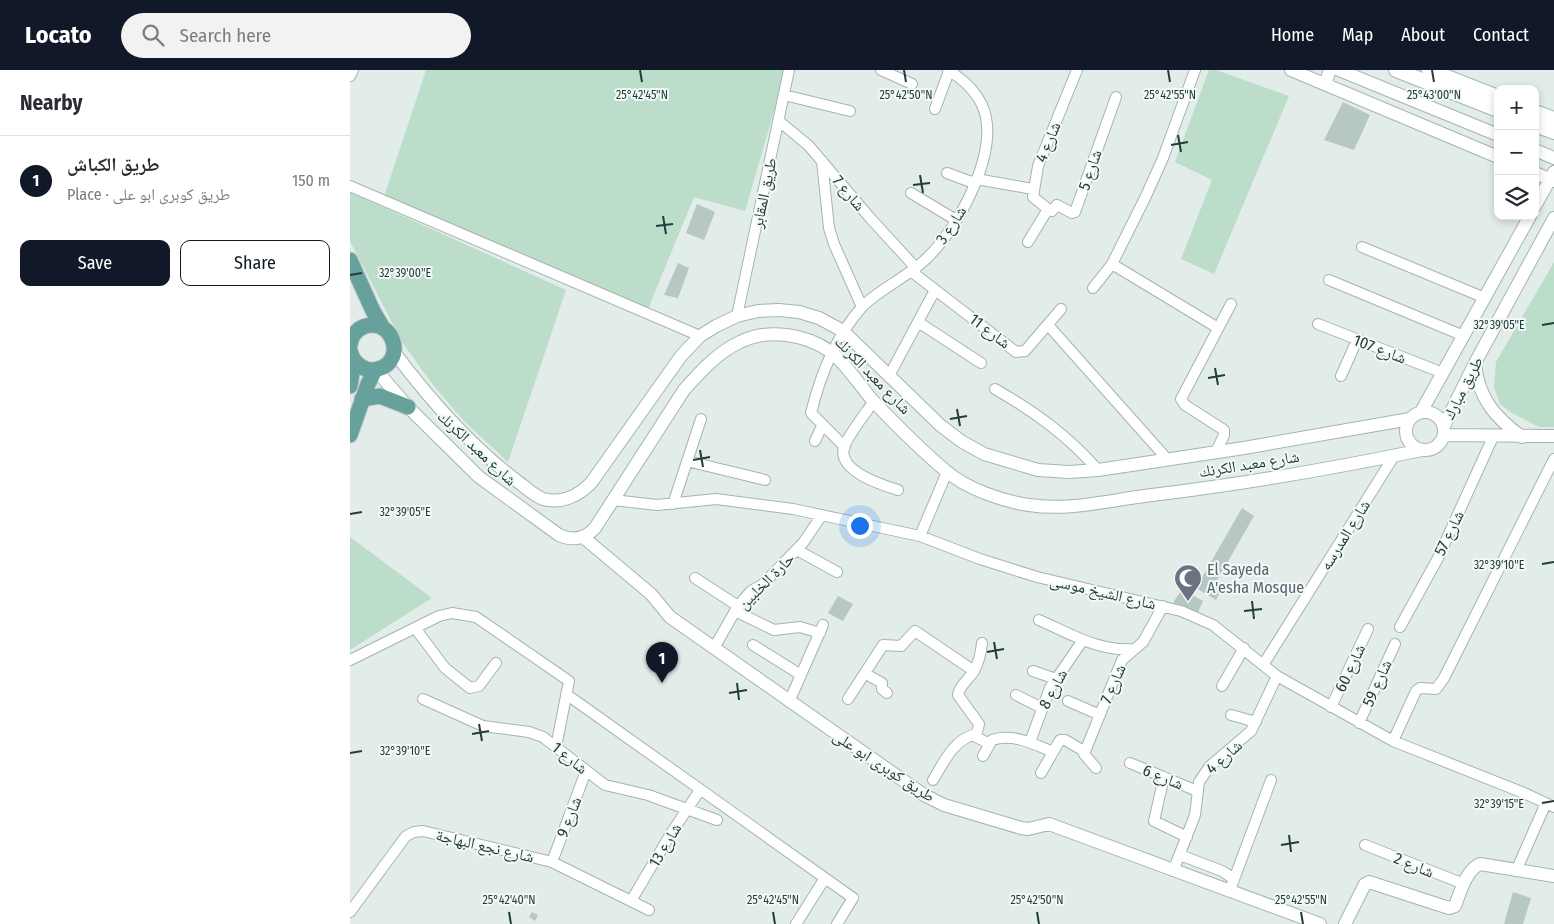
<!DOCTYPE html>
<meta charset="utf-8">
<style>
body{margin:0;font-family:"Fira Sans Condensed","Noto Naskh Arabic",sans-serif;background:#f2f2f3;color:#2b2b33}
.controls{position:absolute;right:15px;top:15px;display:grid;overflow:hidden;border-radius:10px;box-shadow:0 2px 8px #0003}
.controls button{width:45px;height:45px;display:grid;place-items:center;padding:0;border:0;border-bottom:1px solid #e1e1e2;background:#fff;color:#2b2b33;font:25px sans-serif}
.you{position:absolute;left:509px;top:455px;width:18px;height:18px;margin:-12px;border:4px solid #fff;border-radius:50%;background:#1a73e8;box-shadow:0 0 0 8px #1a73e833}
.badge{display:grid;place-items:center;width:32px;height:32px;border-radius:50%;background:#111827;color:#fff;font-size:16px;font-weight:700}
.pin{position:absolute;translate:-50% -41px;filter:drop-shadow(0 1px 2px #0008)}
.pin::after{content:'';position:absolute;top:26px;width:18px;height:15px;background:inherit;clip-path:polygon(0 0,100% 0,50% 100%)}
.list{margin:0;padding:0;list-style:none}
h2{display:flex;justify-content:space-between;align-items:center;height:65px;margin:0;padding:0 20px;font-size:21px}
h2 small{font-size:16px;font-weight:400;color:#7c7c81}
.list li{display:grid;grid-template-columns:32px 1fr auto;gap:15px;align-items:center;box-sizing:border-box;height:90px;padding:0 20px;border-top:1px solid #e1e1e2}
.list b{display:block;font-size:19px;white-space:nowrap}
.list p{margin:0;font-size:16px;white-space:nowrap;color:#7c7c81}
.list em{font-size:16px;font-style:normal;color:#7c7c81}
.actions{display:flex;gap:10px;padding:15px 20px}
.actions a{flex:1;padding:11px 0;border:1px solid #111827;border-radius:10px;text-align:center;font-size:18px;color:#111827}
.actions .main{background:#111827;color:#fff}
.icon{flex:none;width:28px;height:28px;fill:none;stroke:currentColor;stroke-width:2;stroke-linecap:round;stroke-linejoin:round}
.map{position:relative;flex:none;width:1204px;height:854px;overflow:hidden}
header{display:flex;align-items:center;gap:30px;box-sizing:border-box;height:70px;padding:0 25px;background:#111827;color:#fff}
header strong{font-size:24px}
nav{display:flex;gap:28px;margin-inline-start:auto;font-size:18px}
.search{width:350px;height:45px;background:#f2f2f3;display:flex;align-items:center;gap:12px;box-sizing:border-box;padding:0 18px;border-radius:28px;color:#7c7c81;font-size:19px}
main{display:flex}
aside{flex:1;background:#fff}
.map>svg:first-child{display:block}
.green{fill:#bbddc9}
.building{fill:#b7c7c3}
.lines{fill:none;stroke-linecap:round;stroke-linejoin:round}
.minor-casing{stroke:#a5b4b1;stroke-width:12}
.tertiary-casing{stroke:#a5b4b1;stroke-width:14}
.secondary-casing{stroke:#a0b8b3;stroke-width:16}
.primary-casing{stroke:#c1c9c8;stroke-width:17}
.minor{stroke:#fff;stroke-width:10}
.tertiary{stroke:#fff;stroke-width:12}
.secondary{stroke:#fff;stroke-width:14}
.primary{stroke:#66a29b;stroke-width:15}
.ticks{fill:none;stroke:#223d3a;stroke-width:2}
.labels{text-anchor:middle;dominant-baseline:central;stroke-width:4;stroke-linejoin:round;paint-order:stroke}
.street-label{font-size:16px;fill:#223d3a;stroke:#f2f9f6}
.worship-label{font-size:16px;fill:#5b616d;stroke:#f2f9f6;text-anchor:start}
.ticks-label{font-size:12px;text-anchor:middle;fill:#223d3a;stroke:#f2f9f6;stroke-width:4;stroke-linejoin:round;paint-order:stroke}
</style>
<header>
<strong>Locato</strong>
<div class="search"><svg class="icon" aria-label="search" viewBox="0 0 24 24"><circle cx="10" cy="10" r="6"/><path d="M15 15l6 6"/></svg>Search here</div>
<nav><a>Home</a><a>Map</a><a>About</a><a>Contact</a></nav>
</header>
<main>
<aside>
<h2>Nearby<small></small></h2>
<ul class="list">
<li><span class="badge">1</span><div><b>طريق الكباش</b><p>Place · طريق كوبرى ابو على</p></div><em>150 m</em></li>
</ul>
<div class="actions"><a class="main">Save</a><a>Share</a></div>
</aside>
<div class="map">
<svg width="1204" height="854" viewBox="0 0 1204 854">
<rect width="100%" height="100%" fill="#e2ece9"/>
<!-- green -->
<path class="green" d="M76,0h360l-41,141 -51,-14 -46,112 -265,-109z
M859,0h7l73,26 -75,178 -33,-15 31,-79 -37,-18z
M0,122l216,98 -58,172 -42,-39 -33,-38 -31,-43 -52,-101z
M1204,192v165h-15l-27,-14 -12,-9 -6,-17 2,-25z
M0,467l82,61 -82,52z"/>
<!-- building -->
<path class="building" d="M993,32l27,13 -16,35 -30,-10z
M347,134l18,8 -11,28 -18,-7z
M328,193l11,5 -11,30 -14,-3z
M892,438l12,8 -39,68 6,7 -5,9 -20,-12z
M832,519l21,12 -6,14 -24,-12z
M488,526l15,8 -10,17 -15,-8z
M1163,822l18,6 -8,26h-19z
M182,842l6,3 -3,6 -6,-4z"/>
<g class="lines">
<!-- minor casing -->
<g class="minor-casing">
<path id="minor" d="M531,0l31,14
M0,6l3,-6
M434,25l66,16
M585,39l14,-38
M429,51l30,25 62,73 45,49
M472,91l7,67 5,16 28,63
M597,103l27,10
M626,109l57,10
M0,116l350,150
M561,123l45,27
M698,139l4,2 5,-6 15,8 3,-1 41,-115
M698,139l-15,-12 5,-31 39,-96
M678,172l20,-33
M1012,177l123,51
M762,194l34,-68 17,-38 32,-88
M562,202l104,80 9,-1 36,-42
M979,210l135,56
M743,218l19,-24 106,64
M387,246l52,-246
M568,252l63,41
M968,254l125,49
M698,255l120,135
M539,306l46,-86
M991,306l16,-36
M645,319c40,23 72,46 103,81
M524,331c-9,13 -25,33 -30,46 -7,24 38,38 54,43
M465,371l7,-15
M495,377l-34,-34c9,-37 24,-75 50,-105 15,-17 47,-31 66,-50 32,-31 75,-109 55,-153 -7,-15 -21,-27 -34,-35
M866,382l8,-17v-5l-39,-25 -4,-6 50,-95
M337,391l78,19
M263,430l44,5 59,-6 77,10 127,27 60,23 57,18 144,34 32,14 64,51 116,65 131,52 30,14
M323,434l28,-85
M570,466l27,-64
M447,480l40,22
M345,508l43,28
M385,541l39,19 26,-3 20,6
M689,550c32,14 60,32 96,29
M1050,557l38,-69 55,-121
M65,558l30,40 25,20 9,-2 17,-23
M632,573c-1,10 -3,19 -8,28 -5,8 -15,15 -16,24l21,29 -3,13 12,6
M403,575l48,30
M364,578l24,-42 13,-15 11,-6 41,-42 19,-28
M0,590l89,-44 13,-3 24,4 93,64 -13,66
M913,595l131,-209
M683,601l23,8
M516,604l16,9v6l5,4
M872,616l22,-38
M216,624l287,204 -16,26
M666,625l26,13
M73,629l60,27 46,6 14,5 62,48 43,10 69,25
M498,629l35,-54 18,1 14,-15 59,40
M718,631l32,14
M439,632l34,-77
M981,637l37,-78
M881,645l25,7
M1009,653l36,-79
M1043,671l23,-50 4,-3 16,1 8,-11 110,-219
M680,672l20,-54 33,-48
M633,686l9,-16c21,-7 42,4 61,12
M780,693l67,28
M746,698l-12,-14 38,-94 21,-18 20,-36
M691,703l19,-33h5l19,11
M814,707l-10,44 33,16
M583,710c11,-18 21,-41 43,-46
M1015,775l99,39
M830,785l42,16 12,8
M202,792l34,-91
M823,801l22,-56 4,-33 11,-16 41,-35 26,-55
M1166,801l30,-68
M880,820l41,-110
M281,831l39,-66 30,-45
M0,842l56,-76 8,-4 9,-1 129,31 97,48
M446,854l29,-46"/>
</g>
<!-- tertiary casing -->
<g class="tertiary-casing">
<path id="tertiary" d="M941,0l207,87
M989,0l159,65
M975,14l5,-14
M1185,80l19,8
M1185,103l19,8
M1185,136l19,-34
M44,282c36,48 78,96 127,132 6,5 14,12 22,15 18,5 35,-3 48,-16l90,-127 19,-20 16,-10 21,-10 21,-5 21,-1 20,2 20,6 24,13 97,94 21,16 23,13 54,16 31,2 29,-2 146,-22 166,-29
M1125,293c3,34 19,54 47,74
M26,300l32,37 71,70 80,58c13,6 26,4 36,-7l89,-138c16,-18 34,-38 56,-48 28,-14 66,-8 91,10 17,14 29,34 43,50 23,24 47,48 72,69 21,18 56,30 83,34 38,6 78,-4 115,-9 94,-11 186,-27 278,-46
M1056 361a19 19 0 1 1 38 0a19 19 0 1 1-38 0Z
M1071,342l109,-196
M1094,356l31,-63 79,-145
M1094,365l110,1
M233,467l68,57 19,23 254,178 20,10 77,23 7,1 21,-5 271,100
M995,854l20,-40 4,-2 80,26 6,-2c5,-13 11,-36 25,-42l74,12"/>
</g>
<!-- secondary casing -->
<g class="secondary-casing">
<path id="secondary" d="M1046,0l102,40
M1079,0l69,27
M1185,42l19,7
M1185,55l19,7"/>
</g>
<!-- primary casing -->
<g class="primary-casing">
<path id="primary" d="M0,190l23,51 10,17
M0,275c1,-8 6,-15 13,-18 29,-12 45,34 15,42 -13,4 -26,-6 -28,-19
M0,316l4,-25
M12,329l18,-3 28,11
M0,365l18,-51 7,-14"/>
</g>
<!-- minor -->
<use href="#minor" class="minor"/>
<!-- tertiary -->
<use href="#tertiary" class="tertiary"/>
<!-- secondary -->
<use href="#secondary" class="secondary"/>
<!-- primary -->
<use href="#primary" class="primary"/>
</g>
<!-- ticks -->
<path class="ticks" d="M290,0l2,12M554,0l2,12M818,0l2,12M1082,0l2,12M828,65l3,17M821,75l17,-3M570,105l3,18M563,115l17,-2M313,146l3,18M306,156l17,-2M0,205l12,-2M1192,255l12,-2M865,298l3,17M858,308l17,-3M607,339l3,17M600,349l17,-3M350,380l3,17M343,390l17,-3M0,444l12,-2M1192,494l12,-2M902,531l2,18M894,541l18,-2M644,572l3,17M637,582l17,-3M387,613l2,17M379,623l18,-3M129,654l3,17M122,664l17,-3M0,683l12,-2M1192,733l12,-2M939,765l2,17M931,775l18,-3M159,842l2,12M423,842l2,12M687,842l2,12M951,842l2,12"/>
<!-- icons -->
<defs>
<g id="mosque-pin" transform="scale(1.4375)"><path d="M0 17L-7.5 6A9.5 9.5 0 1 1 7.5 6Z" fill="#6b7280" stroke="#f2f9f6"/><path d="M3.5-4.9A6 6 0 1 0 3.5 4.9A5 5 0 1 1 3.5-4.9Z" fill="#fff"/></g>
</defs>
<g fill-rule="evenodd">
<use href="#mosque-pin" x="838" y="508"/>
</g>
<g class="labels">
<!-- street labels -->
<g class="street-label">
<text transform="translate(698 72) rotate(-68)">شارع 4</text>
<text transform="translate(740 100) rotate(-71)">شارع 5</text>
<text transform="translate(414 123) rotate(-78)">طريق المقابر</text>
<text transform="translate(499 123) rotate(50)">شارع 7</text>
<text transform="translate(601 155) rotate(-57)">شارع 3</text>
<text transform="translate(640 261) rotate(37)">شارع 11</text>
<text transform="translate(1030 279) rotate(21)">شارع 107</text>
<text transform="translate(523 305) rotate(46)">شارع معبد الكرنك</text>
<text transform="translate(1113 318) rotate(-63)">طريق مبارك</text>
<text transform="translate(127 378) rotate(43)">شارع معبد الكرنك</text>
<text transform="translate(899 394) rotate(-9)">شارع معبد الكرنك</text>
<text transform="translate(1099 463) rotate(-64)">شارع 57</text>
<text transform="translate(995 465) rotate(-58)">شارع المدرسه</text>
<text transform="translate(416 511) rotate(-45)">حارة الخلبين</text>
<text transform="translate(753 522) rotate(13)">شارع الشيخ موسى</text>
<text transform="translate(1000 598) rotate(-65)">شارع 60</text>
<text transform="translate(1027 613) rotate(-66)">شارع 59</text>
<text transform="translate(763 614) rotate(-67)">شارع 7</text>
<text transform="translate(703 619) rotate(-62)">شارع 8</text>
<text transform="translate(874 687) rotate(-42)">شارع 4</text>
<text transform="translate(220 688) rotate(39)">شارع 1</text>
<text transform="translate(534 696) rotate(33)">طريق كوبرى ابو على</text>
<text transform="translate(813 707) rotate(22)">شارع 6</text>
<text transform="translate(219 747) rotate(-69)">شارع 9</text>
<text transform="translate(315 775) rotate(-59)">شارع 13</text>
<text transform="translate(135 776) rotate(13)">شارع نجع البهاجة</text>
<text transform="translate(1064 795) rotate(22)">شارع 2</text>
</g>
<!-- worship labels -->
<g class="worship-label">
<text x="857" y="499">El Sayeda<tspan x="857" dy="18">A'esha Mosque</tspan></text>
</g>
</g>
<g class="ticks-label">
<text x="292" y="29">25°42'45"N</text>
<text x="820" y="29">25°42'55"N</text>
<text x="556" y="29">25°42'50"N</text>
<text x="1084" y="29">25°43'00"N</text>
<text x="55" y="207">32°39'00"E</text>
<text x="1149" y="259">32°39'05"E</text>
<text x="55" y="446">32°39'05"E</text>
<text x="1149" y="499">32°39'10"E</text>
<text x="55" y="685">32°39'10"E</text>
<text x="1149" y="738">32°39'15"E</text>
<text x="159" y="834">25°42'40"N</text>
<text x="423" y="834">25°42'45"N</text>
<text x="687" y="834">25°42'50"N</text>
<text x="951" y="834">25°42'55"N</text>
</g>
</svg>
<div class="controls">
<button>+</button>
<button>−</button>
<button><svg class="icon" aria-label="layers" viewBox="0 0 24 24"><path d="M12 4l9 5-9 5-9-5zM3 14l9 5 9-5"/></svg></button>
</div>
<div class="you"></div>
<div class="pin badge" style="left:312px;top:613px">1</div>
</div>
</main>
